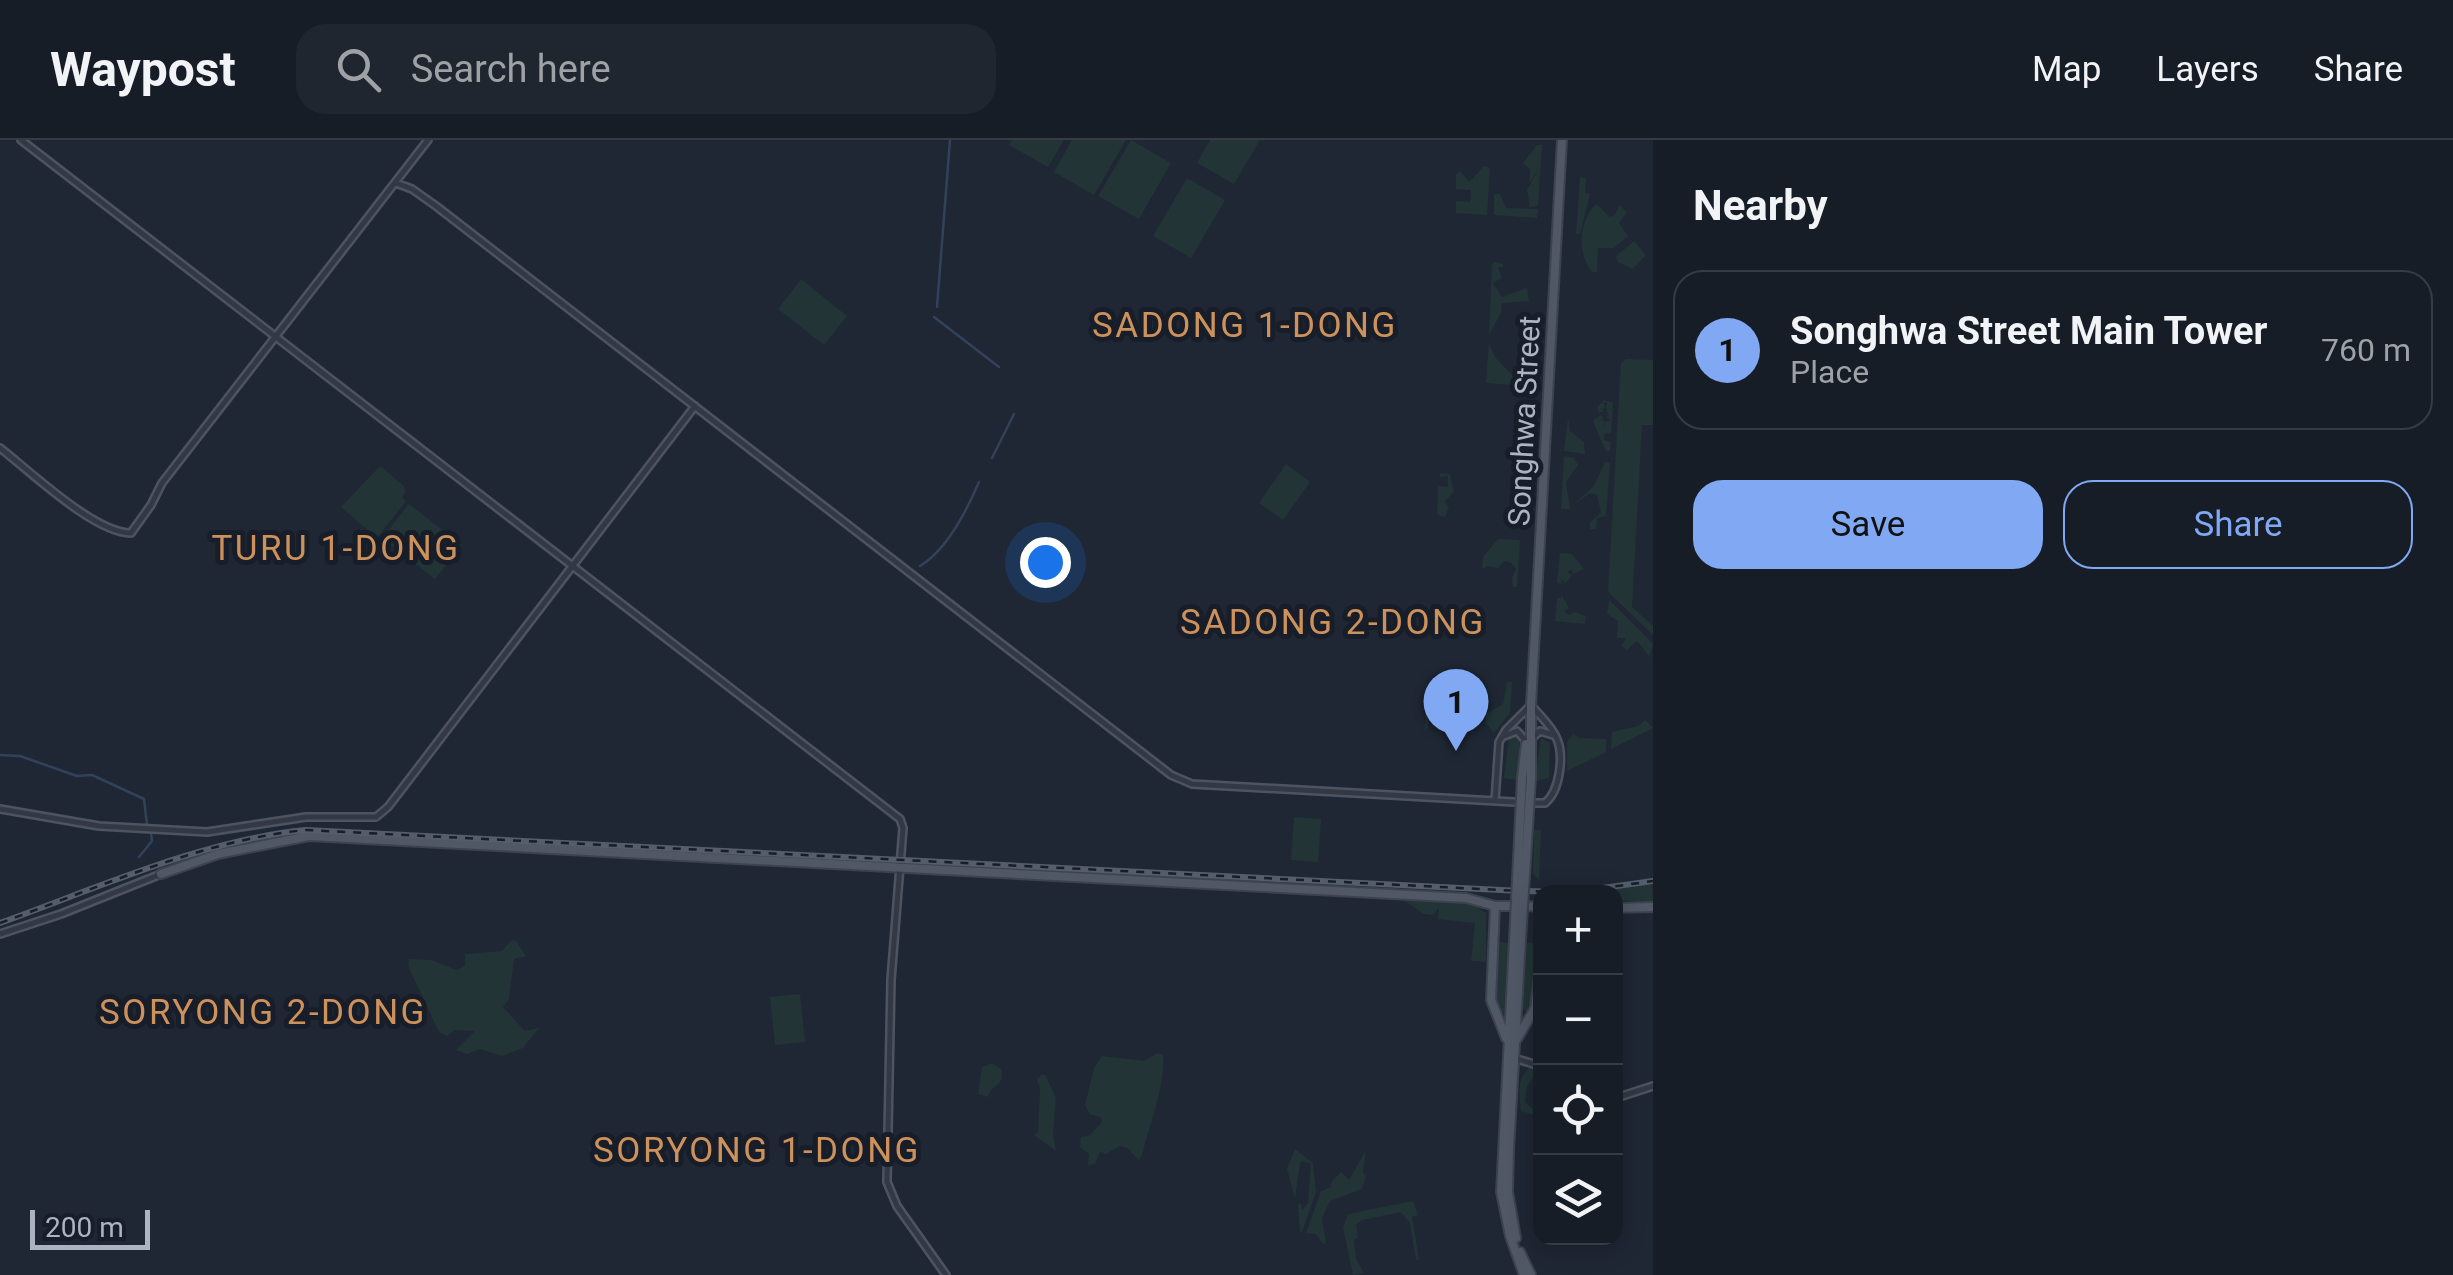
<!DOCTYPE html>
<meta charset="utf-8">
<style>
body{margin:0;font-family:Roboto,sans-serif;background:#20262f;color:#f1f3f6}
.controls{position:absolute;right:30px;bottom:30px;display:grid;overflow:hidden;border-radius:20px;box-shadow:0 5px 25px #0003}
.controls button{width:90px;height:90px;display:grid;place-items:center;padding:0;border:0;border-bottom:2px solid #363b44;background:#171d27;color:#f1f3f6;font:50px sans-serif}
.scale{position:absolute;left:30px;bottom:25px;width:120px;box-sizing:border-box;padding-left:10px;border:5px solid #acb4c2;border-top:0;font-size:28px;line-height:35px;white-space:nowrap;color:#acb4c2;-webkit-text-stroke:8px #181e29;paint-order:stroke}
.you{position:absolute;left:1045px;top:422px;width:35px;height:35px;margin:-25px;border:8px solid #fff;border-radius:50%;background:#1a73e8;box-shadow:0 0 0 15px #1a73e833}
.badge{display:grid;place-items:center;width:65px;height:65px;border-radius:50%;background:#80a8f3;color:#111;font-size:32px;font-weight:700}
.pin{position:absolute;translate:-50% -82px;filter:drop-shadow(0 2px 5px #0008)}
.pin::after{content:'';position:absolute;top:52px;width:35px;height:30px;background:inherit;clip-path:polygon(0 0,100% 0,50% 100%)}
.list{margin:0;padding:0;list-style:none}
h2{display:flex;justify-content:space-between;align-items:center;height:130px;margin:0;padding:0 40px;font-size:42px}
h2 small{font-size:32px;font-weight:400;color:#9ea2a7}
.list li{display:grid;grid-template-columns:65px 1fr auto;gap:30px;align-items:center;box-sizing:border-box;height:160px;margin:0 20px 20px;padding:0 20px;border:2px solid #363b44;border-radius:30px}
.list b{display:block;font-size:38px;white-space:nowrap}
.list p{margin:0;font-size:32px;white-space:nowrap;color:#9ea2a7}
.list em{font-size:32px;font-style:normal;color:#9ea2a7}
.actions{display:flex;gap:20px;padding:30px 40px}
.actions a{flex:1;padding:22px 0;border:2px solid #80a8f3;border-radius:30px;text-align:center;font-size:35px;color:#80a8f3}
.actions .main{background:#80a8f3;color:#111}
.icon{flex:none;width:55px;height:55px;fill:none;stroke:currentColor;stroke-width:2;stroke-linecap:round;stroke-linejoin:round}
.map{position:relative;flex:none;width:1653px;height:1135px;overflow:hidden}
header{display:flex;align-items:center;gap:60px;box-sizing:border-box;height:140px;padding:0 50px;background:#171d27;border-bottom:2px solid #363b44}
header strong{font-size:48px}
nav{display:flex;gap:55px;margin-inline-start:auto;font-size:35px}
.search{width:700px;height:90px;background:#20262f;display:flex;align-items:center;gap:25px;box-sizing:border-box;padding:0 35px;border-radius:30px;color:#9ea2a7;font-size:38px}
main{display:flex}
aside{flex:1;background:#171d27}
.map>svg:first-child{display:block}
.green{fill:#223436}
.lines{fill:none;stroke-linecap:round;stroke-linejoin:round}
.stream{stroke:#33425b;stroke-width:2.5}
.minor-casing{stroke:#4d5460;stroke-width:10}
.major-casing{stroke:#3c424e;stroke-width:12}
.minor{stroke:#323944;stroke-width:5}
.major{stroke:#505865;stroke-width:8}
.rail-casing{stroke:#545d6b;stroke-width:6}
.rail{stroke:#181e29;stroke-width:2.5;stroke-dasharray:8;stroke-linecap:butt}
.major-bridge-casing{stroke:#3c424e;stroke-width:12;stroke-linecap:butt}
.major-bridge{stroke:#505865;stroke-width:8}
.labels{text-anchor:middle;dominant-baseline:central;stroke-width:10;stroke-linejoin:round;paint-order:stroke}
.street-label{font-size:30px;fill:#acb4c2;stroke:#181e29}
.quarter-label{font-size:35px;letter-spacing:2.5px;fill:#cd915c;stroke:#181e29}
</style>
<header>
<strong>Waypost</strong>
<div class="search"><svg class="icon" aria-label="search" viewBox="0 0 24 24"><circle cx="10" cy="10" r="6"/><path d="M15 15l6 6"/></svg>Search here</div>
<nav><a>Map</a><a>Layers</a><a>Share</a></nav>
</header>
<main>
<div class="map">
<svg width="1653" height="1135" viewBox="0 0 1653 1135">
<rect width="100%" height="100%" fill="#1f2734"/>
<!-- green -->
<path class="green" d="M1012,0h52l-16,27 -39,-22z
M1072,0h54l-32,55 -40,-23z
M1131,0l40,23 -32,56 -41,-23z
M1210,0h50l-26,44 -37,-21z
M1537,5h5l-4,61 -8,1 -3,-17 12,-22 -9,14v-13l-7,-6z
M1484,26l6,2 -3,47 -31,-2v-12l14,1 1,-12 -15,-1v-14l4,-4 9,11z
M1580,37l6,1 -1,14 5,2 -10,40h-4z
M1187,38l38,22 -34,58 -38,-22z
M1494,54h6l6,14 32,1 -1,9 -43,-3z
M1596,64l14,13 5,-2 4,-10 8,7 -8,11 9,13 -14,12h-16l-1,24h-5c-15,-20 -14,-49 4,-68z
M1634,101l12,14 -13,14 -15,-7 -2,-6z
M1495,122l8,2v3h-5l4,11 -9,5 9,14 25,-9 2,13 -27,2 -1,10 -12,22 3,-71z
M801,139l46,37 -23,29 -46,-36z
M1489,203l6,14 19,20 -2,8 -26,-2z
M1626,219l27,1v65h-11l-10,182 21,19v9l-45,-43 13,-229z
M1604,260l9,3 -2,30 -7,1v6l7,2 -1,9 -4,1 -13,-31 8,-6 3,4 -5,1 5,1v8l1,-8h5l-1,-3 -4,1 4,-4 -3,-5h5l-5,-1 1,-7 -4,1 2,3 -1,3 -4,-1 4,3 -5,2 -2,-5z
M1568,278l2,13 14,11 1,12 -21,-3z
M1564,316l10,2 4,7 -12,17 4,27h-9z
M1605,322l5,1 -4,53 -9,2 -1,11h-6v-7l11,-9 -4,-18 -7,-2 -18,13 21,-19z
M1286,324l24,18 -27,38 -24,-17z
M380,326l24,20 1,7 -3,4 4,4 -29,37 -36,-31z
M1440,333l10,1 4,18 -10,10 5,5 -4,10 -8,-2 1,-29 10,1v-11l-8,1z
M409,364l53,41 -27,34 -53,-41z
M1498,399l22,1 -3,47h-4l-1,-9 4,-9 -6,-7 -6,-1 -6,7 -10,-2 -6,3 1,-12z
M1560,413l12,1 12,15 -11,5 -1,-5 -5,3 5,3 -7,9 -3,-5 -1,5 -4,-1z
M1561,454l8,14 -5,3 4,4 7,-3 11,4 -1,8 -30,-3 2,-23h4z
M1609,460l44,44 -3,13 -13,-16 -10,9 -5,-4 4,-8h-9l1,-17 -11,-7z
M1507,542h5l-2,31 -16,20 -8,-10v-9l17,-10z
M1426,562l38,8 -3,9 -34,-5 1,14 -3,2z
M1645,580l8,8 -42,21 1,-17 26,-6z
M1573,594l6,4 27,1v13l-39,19v-29z
M1515,596l5,5 -3,39 -13,-2 5,-40z
M1541,598l9,5 -1,35 -14,3z
M1294,677l27,2 -3,43 -27,-2z
M1534,690h7l-2,50 -6,-6z
M1652,744l1,19h-37l33,-2h-33v-9h-31z
M1402,759l69,4 15,10v49l-15,-1 4,-38 -37,-4 1,-11 -6,7 -9,-1z
M512,800l4,1 10,15 -12,3 -5,40 -6,8 22,24 14,-3 -16,20 -21,8 -22,-7 -13,5 -11,-4 19,-19 -20,-1 -8,6 -8,-4 -31,-66 1,-7 22,1 26,10 8,-4v-12l37,-3z
M1499,802l9,1 -4,71 -4,-2 -4,-13z
M1527,803h11l-3,52 -6,19 -6,-5z
M800,854l5,48 -30,3 -5,-48z
M1157,913l6,2c2,33 -13,68 -21,100l-3,5 -12,-12 -7,-2 -14,8 -6,-2 -5,12 -7,1 1,-11 -9,-7 1,-10 9,-2 12,-13 -2,-5 -10,-3 -5,-9 9,-37 8,-12 43,5z
M992,923l9,6c3,11 -1,15 -10,21l-3,7 -10,-3 4,-27z
M1531,927l9,1v7l-8,4 -5,8 -2,15 10,9 -1,4 -13,-4c-2,-16 -4,-35 10,-44z
M1042,934l4,2 10,22 -3,36 3,17 -22,-16 4,-3 2,-43 -3,-9z
M1295,1009l18,14 3,29 -14,40h-2l-2,-28 3,-1 1,7 6,-7 3,-39 -8,-3 -3,2 -5,35 -8,-29z
M1366,1010l-3,23 3,2 -4,14 -32,12 -8,17 4,25 -3,1 -7,-10 -10,-1 15,-42 10,-4 1,-6 9,-9 8,8z
M1413,1061l5,14 -6,2 7,42 -3,1 -6,-37 -9,-11 -39,8 -6,5 2,13 -4,2 2,19 8,14 -11,2 -10,-47 5,-14z"/>
<g class="lines">
<!-- stream -->
<path class="stream" d="M937,167l13,-167
M934,177l65,50
M992,318l22,-44
M920,426c27,-16 47,-56 59,-84
M0,615l20,1 57,20 15,-1 52,24 3,26
M139,717l13,-16 -1,-8"/>
<!-- minor casing -->
<g class="minor-casing">
<path id="minor" d="M21,0l879,679 3,9 -12,152 -4,202 10,24 49,69
M396,43l16,6 24,17 735,569 21,9 322,18
M0,308c30,23 94,85 131,85l20,-28 11,-22 266,-343
M1504,596l13,-5 9,10
M1532,598l8,-7 13,4
M1495,661l4,-59 7,-12 25,-25c8,10 21,21 26,34 7,17 3,52 -12,64h-11
M0,669l99,17 108,6 99,-15h70l12,-10 307,-401
M0,794l61,-20 100,-40
M1514,918l26,8
M1616,958l37,-12"/>
</g>
<!-- major casing -->
<g class="major-casing">
<path id="major" d="M1522,638l4,-34
M1531,638v-73l31,-565
M161,734l57,-20 91,-18 1157,62 29,8h16
M1495,766l-4,94 15,38
M1528,766l12,1
M1616,768l37,-1
M1514,800l-13,252 9,44 14,39
M1517,899l18,-31 5,-39
M1516,1098l-8,-46 1,-43 12,-209
M1520,1112l11,23"/>
</g>
<!-- minor -->
<use href="#minor" class="minor"/>
<!-- major -->
<use href="#major" class="major"/>
<!-- rail casing -->
<g class="rail-casing">
<path id="rail" d="M0,783c95,-34 206,-84 306,-93l1215,61 53,1 79,-11"/>
</g>
<!-- rail -->
<use href="#rail" class="rail"/>
<!-- major-bridge casing -->
<g class="major-bridge-casing">
<path id="major-bridge" d="M1514,800l8,-162
M1521,800l10,-162"/>
</g>
<!-- major-bridge -->
<use href="#major-bridge" class="major-bridge"/>
</g>
<g class="labels">
<!-- street labels -->
<g class="street-label">
<text transform="translate(1524 281) rotate(-87)">Songhwa Street</text>
</g>
<!-- quarter labels -->
<g class="quarter-label">
<text x="1245" y="185">SADONG 1-DONG</text>
<text x="336" y="408">TURU 1-DONG</text>
<text x="1333" y="482">SADONG 2-DONG</text>
<text x="263" y="872">SORYONG 2-DONG</text>
<text x="757" y="1010">SORYONG 1-DONG</text>
</g>
</g>
</svg>
<div class="controls">
<button>+</button>
<button>−</button>
<button><svg class="icon" aria-label="locate" viewBox="0 0 24 24"><circle cx="12" cy="12" r="6"/><path d="M12 2v4M12 18v4M2 12h4M18 12h4"/></svg></button>
<button><svg class="icon" aria-label="layers" viewBox="0 0 24 24"><path d="M12 4l9 5-9 5-9-5zM3 14l9 5 9-5"/></svg></button>
</div>
<div class="scale">200 m</div>
<div class="you"></div>
<div class="pin badge" style="left:1456px;top:611px">1</div>
</div>
<aside>
<h2>Nearby<small></small></h2>
<ul class="list">
<li><span class="badge">1</span><div><b>Songhwa Street Main Tower</b><p>Place</p></div><em>760 m</em></li>
</ul>
<div class="actions"><a class="main">Save</a><a>Share</a></div>
</aside>
</main>
